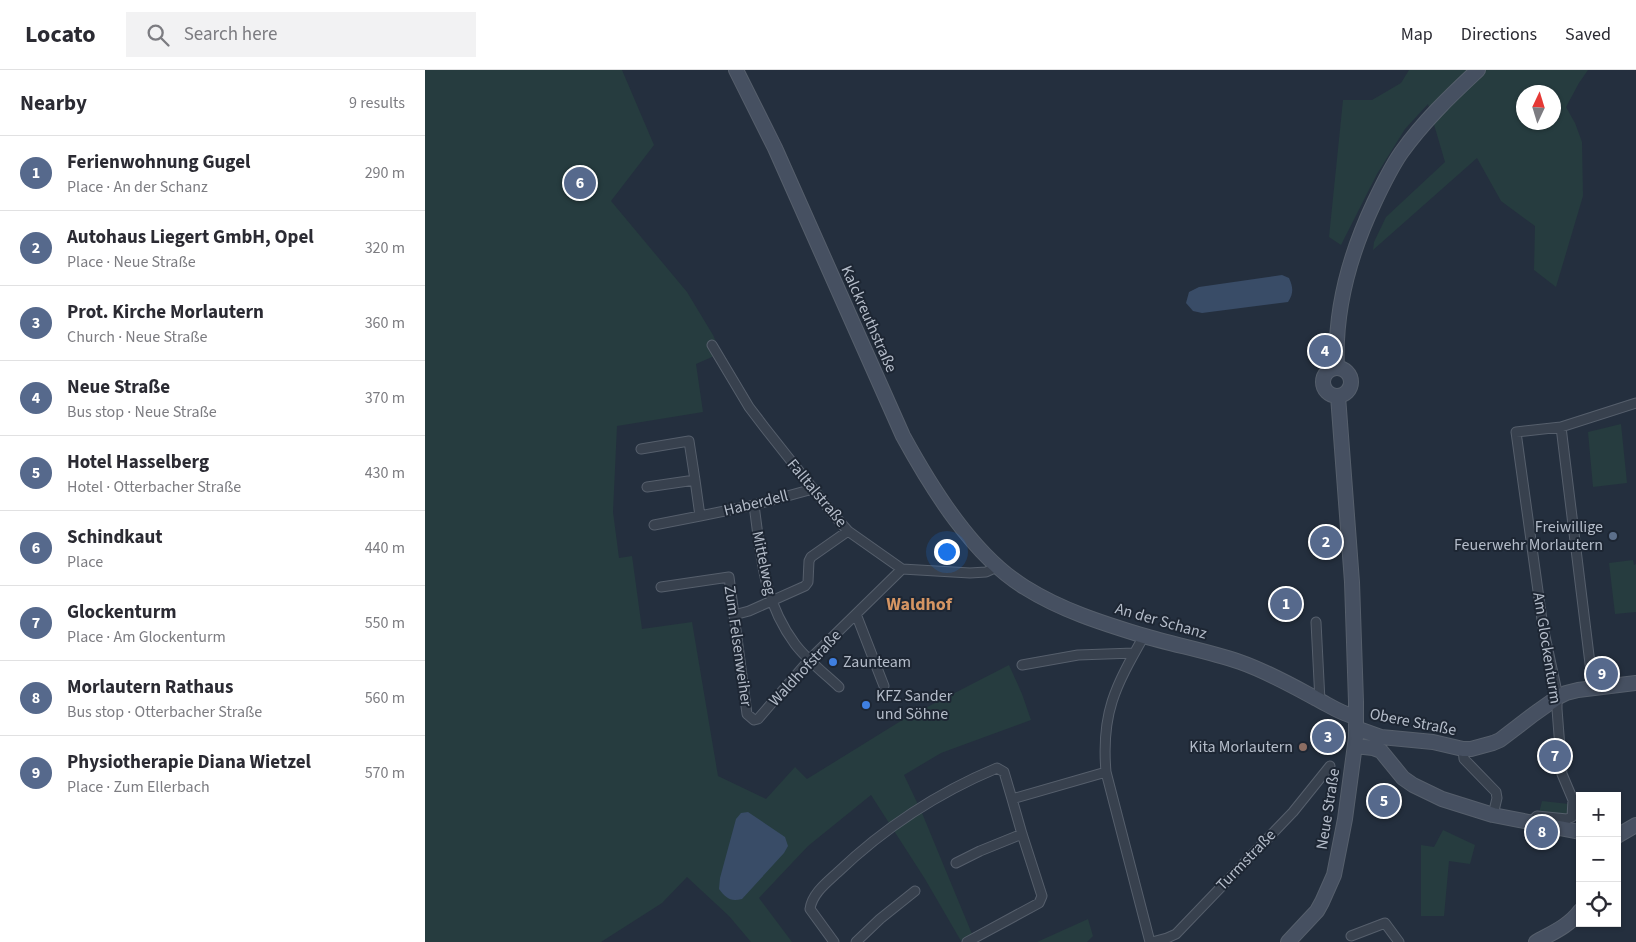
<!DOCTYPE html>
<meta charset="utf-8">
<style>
body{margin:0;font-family:"Source Sans 3",sans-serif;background:#f2f2f3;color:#2b2b33}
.controls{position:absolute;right:15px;bottom:15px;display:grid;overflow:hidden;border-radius:0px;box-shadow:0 1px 4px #0004}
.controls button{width:45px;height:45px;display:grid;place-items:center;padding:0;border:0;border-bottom:1px solid #e1e1e2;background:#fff;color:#2b2b33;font:25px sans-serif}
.compass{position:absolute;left:1091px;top:15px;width:45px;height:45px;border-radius:50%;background:#fff;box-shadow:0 1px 4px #0004;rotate:4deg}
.you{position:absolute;left:521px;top:481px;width:18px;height:18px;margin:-12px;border:4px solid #fff;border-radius:50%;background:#1a73e8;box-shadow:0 0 0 8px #1a73e833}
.badge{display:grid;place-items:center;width:32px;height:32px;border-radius:50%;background:#56698c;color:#fff;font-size:16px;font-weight:700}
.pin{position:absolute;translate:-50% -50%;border:2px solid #fff;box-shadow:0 1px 5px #0006}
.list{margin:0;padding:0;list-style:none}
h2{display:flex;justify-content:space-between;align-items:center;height:65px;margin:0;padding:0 20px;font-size:21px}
h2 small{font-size:16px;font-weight:400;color:#7c7c81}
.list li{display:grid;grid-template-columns:32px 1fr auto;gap:15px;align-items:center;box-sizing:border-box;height:75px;padding:0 20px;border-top:1px solid #e1e1e2}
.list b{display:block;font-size:19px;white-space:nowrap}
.list p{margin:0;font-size:16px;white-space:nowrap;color:#7c7c81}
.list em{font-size:16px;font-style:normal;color:#7c7c81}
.icon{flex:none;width:28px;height:28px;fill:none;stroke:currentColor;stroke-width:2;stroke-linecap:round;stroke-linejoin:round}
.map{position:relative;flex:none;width:1211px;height:872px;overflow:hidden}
header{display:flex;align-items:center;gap:30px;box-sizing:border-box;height:70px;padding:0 25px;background:#fff;border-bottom:1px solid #e1e1e2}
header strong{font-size:24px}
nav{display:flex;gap:28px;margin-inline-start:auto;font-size:18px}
.search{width:350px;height:45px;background:#f2f2f3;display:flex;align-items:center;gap:12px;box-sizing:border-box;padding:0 18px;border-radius:0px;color:#7c7c81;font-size:19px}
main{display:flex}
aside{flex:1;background:#fff}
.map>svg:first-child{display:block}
.green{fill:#263c3f;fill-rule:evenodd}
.water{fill:#394c67}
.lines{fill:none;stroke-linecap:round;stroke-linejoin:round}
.street-casing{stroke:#565f6c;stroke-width:11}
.secondary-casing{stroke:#565f6c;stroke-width:16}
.street{stroke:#38414e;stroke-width:9}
.secondary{stroke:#465061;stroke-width:14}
.service-dot{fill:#5c6f8a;stroke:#1d2633;stroke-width:2}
.shop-dot{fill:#3f7fe0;stroke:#1d2633;stroke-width:2}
.education-dot{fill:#8d6e63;stroke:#1d2633;stroke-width:2}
.labels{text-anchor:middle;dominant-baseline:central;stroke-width:4;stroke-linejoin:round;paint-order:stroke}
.street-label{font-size:16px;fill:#b4bcc9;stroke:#1d2633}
.poi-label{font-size:16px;fill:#b4bcc9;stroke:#1d2633;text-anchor:end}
.neighbourhood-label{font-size:18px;font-weight:bold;fill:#d59563;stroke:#1d2633}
</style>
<header>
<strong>Locato</strong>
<div class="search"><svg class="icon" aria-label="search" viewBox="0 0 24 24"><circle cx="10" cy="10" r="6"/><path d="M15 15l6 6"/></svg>Search here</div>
<nav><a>Map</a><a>Directions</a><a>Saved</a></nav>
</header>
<main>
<aside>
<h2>Nearby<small>9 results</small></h2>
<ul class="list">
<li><span class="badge">1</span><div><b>Ferienwohnung Gugel</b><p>Place · An der Schanz</p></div><em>290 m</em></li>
<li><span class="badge">2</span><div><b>Autohaus Liegert GmbH, Opel</b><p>Place · Neue Straße</p></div><em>320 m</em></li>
<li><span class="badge">3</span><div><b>Prot. Kirche Morlautern</b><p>Church · Neue Straße</p></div><em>360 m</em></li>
<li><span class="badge">4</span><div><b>Neue Straße</b><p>Bus stop · Neue Straße</p></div><em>370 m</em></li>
<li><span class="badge">5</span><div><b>Hotel Hasselberg</b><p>Hotel · Otterbacher Straße</p></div><em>430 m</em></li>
<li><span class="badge">6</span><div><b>Schindkaut</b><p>Place</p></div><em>440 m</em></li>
<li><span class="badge">7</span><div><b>Glockenturm</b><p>Place · Am Glockenturm</p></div><em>550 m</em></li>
<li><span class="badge">8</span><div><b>Morlautern Rathaus</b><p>Bus stop · Otterbacher Straße</p></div><em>560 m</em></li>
<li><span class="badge">9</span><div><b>Physiotherapie Diana Wietzel</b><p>Place · Zum Ellerbach</p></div><em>570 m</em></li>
</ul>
</aside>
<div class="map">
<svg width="1211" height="872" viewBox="0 0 1211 872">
<rect width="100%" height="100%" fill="#242f3e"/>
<!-- green -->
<path class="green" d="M0,0h197l32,75 -43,56 76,91 26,43 8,18 -25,11 7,48 -86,14 -4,86 6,46 13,-2 10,73 50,-7 26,154 48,23 29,-32 12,12 97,-60 105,-54 13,29 9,26 -90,33 -37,22 18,38 50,121 -11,7 -36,-62 -54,-84 -63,51 -49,52 33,44h-41l-22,-26 -42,-39 -25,26 -61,39h-176z
M984,0h179l-9,13 -13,24 9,16 7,19 1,54 -27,91 -22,-17 1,-44 -34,-25 -24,-43 -104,92 1,-8 12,-25 59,-55 -17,-58 -23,25 -28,45 -36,71 -12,-8 14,-137h29l29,-17zM1098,22h30v30h-30z
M1196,354l6,59 -34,4 -5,-55z
M1208,490l1,5 2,-1v48l-21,2 -6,-51z
M1117,731l27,3 -1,10 -9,1 -20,-2z
M1018,760l32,15 -5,19 -21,-3 -5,55h-23v-71l13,2z
M663,849l5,17 -6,6h-50z"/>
<!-- water -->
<path class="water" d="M857,205l7,3c4,9 5,15 -1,24l-86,11 -9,-2 -7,-8 3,-11 10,-5z
M323,742l37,25 3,9 -4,7 -42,46c-12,3 -16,-1 -23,-10l1,-11 16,-59 5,-6z"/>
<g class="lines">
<!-- street casing -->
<g class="street-casing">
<path id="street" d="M287,275l37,62 16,21 68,86 15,17 54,38 68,4 16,-1 11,-5
M1136,357l32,261
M216,379l48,-8 6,39 -48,7
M329,435c7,51 9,96 41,139 12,16 29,29 44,43
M275,446l54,-11 59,-16
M229,455l46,-9 -5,-36
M236,517l68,-10 18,137 7,6 4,-1 51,-59 93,-91
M431,544l28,72
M309,545l15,-4 56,-25 3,-4 1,-21 2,-4 37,-26
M891,552l4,79
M719,566c-29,51 -43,77 -38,136l44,170
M597,595l56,-10 56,-2
M1038,679l1,10 32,33 1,6 -4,17
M1106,752l6,-6 30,3 5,-2 1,-17 -11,-26 -5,-65v-17l-14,-65 -27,-195 45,-5 75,-24
M531,793l24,-12 42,-17
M926,866l34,-13 14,19
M409,872l-24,-33c2,-15 16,-26 27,-36 47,-45 100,-80 160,-105l7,4 8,27 94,-27
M431,872l24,-23 35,-28
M542,872l72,-39 3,-7 -20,-62 -10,-35
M727,872l15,-4 9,-4 117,-122 37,-46"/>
</g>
<!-- secondary casing -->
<g class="secondary-casing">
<path id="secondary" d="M311,0l39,78 128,288c29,53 71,121 123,152 35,22 76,35 115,47 33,10 67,16 99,27 26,9 51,23 75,36 14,7 26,16 41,19
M912,298c-3,-58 12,-112 37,-165 8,-17 16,-34 27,-50 22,-31 49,-57 77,-83
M898 312a14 14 0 1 1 28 0a14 14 0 1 1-28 0Z
M931,658l25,9 52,5 30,7h8l22,-6 7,-3 34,-26 24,-17 8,-4 12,-3 58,-7
M930,676l18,2 8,3 22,27 10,7 29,14 51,16 87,17
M1192,766l19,-11
M863,872l29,-31 5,-9 12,-27 11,-56 11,-82v-35l-4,-120 -14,-186
M1111,872c16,-9 33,-16 44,-31"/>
</g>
<!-- street -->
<use href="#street" class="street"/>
<!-- secondary -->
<use href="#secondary" class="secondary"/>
</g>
<!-- markers -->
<circle class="service-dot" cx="1188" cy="466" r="5"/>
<g class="shop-dot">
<circle cx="408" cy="592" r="5"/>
<circle cx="441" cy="635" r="5"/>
</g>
<circle class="education-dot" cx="878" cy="677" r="5"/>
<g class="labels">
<!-- street labels -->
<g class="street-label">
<text transform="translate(444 249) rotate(66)">Kalckreuthstraße</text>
<text transform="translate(392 423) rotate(50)">Falltalstraße</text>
<text transform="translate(331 433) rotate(-14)">Haberdell</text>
<text transform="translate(339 493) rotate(78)">Mittelweg</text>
<text transform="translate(736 551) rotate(16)">An der Schanz</text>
<text transform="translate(313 576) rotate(82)">Zum Felsenweiher</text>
<text transform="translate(1122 578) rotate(81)">Am Glockenturm</text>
<text transform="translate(380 598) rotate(-47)">Waldhofstraße</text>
<text transform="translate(988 652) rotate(11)">Obere Straße</text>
<text transform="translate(903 739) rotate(-81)">Neue Straße</text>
<text transform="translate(821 790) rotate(-46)">Turmstraße</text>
</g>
<!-- poi labels -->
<g class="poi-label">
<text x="1178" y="457">Freiwillige<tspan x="1178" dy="18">Feuerwehr Morlautern</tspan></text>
<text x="418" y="592" text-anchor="start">Zaunteam</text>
<text x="451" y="626" text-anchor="start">KFZ Sander<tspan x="451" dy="18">und Söhne</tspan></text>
<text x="868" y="677">Kita Morlautern</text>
</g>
<!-- neighbourhood labels -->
<g class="neighbourhood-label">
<text x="494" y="534">Waldhof</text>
</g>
</g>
</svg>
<div class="controls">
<button>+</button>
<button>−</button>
<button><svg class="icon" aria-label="locate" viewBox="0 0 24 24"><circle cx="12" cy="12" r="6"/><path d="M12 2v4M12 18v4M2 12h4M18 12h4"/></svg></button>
</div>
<svg class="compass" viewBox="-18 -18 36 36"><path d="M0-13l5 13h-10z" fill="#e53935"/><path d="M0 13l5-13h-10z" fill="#7c7c81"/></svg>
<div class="you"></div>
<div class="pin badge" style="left:861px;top:534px">1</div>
<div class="pin badge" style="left:901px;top:472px">2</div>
<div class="pin badge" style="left:903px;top:667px">3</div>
<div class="pin badge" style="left:900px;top:281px">4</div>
<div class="pin badge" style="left:959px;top:731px">5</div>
<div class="pin badge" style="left:155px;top:113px">6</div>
<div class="pin badge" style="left:1130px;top:686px">7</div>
<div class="pin badge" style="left:1117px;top:762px">8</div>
<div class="pin badge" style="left:1177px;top:604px">9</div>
</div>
</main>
